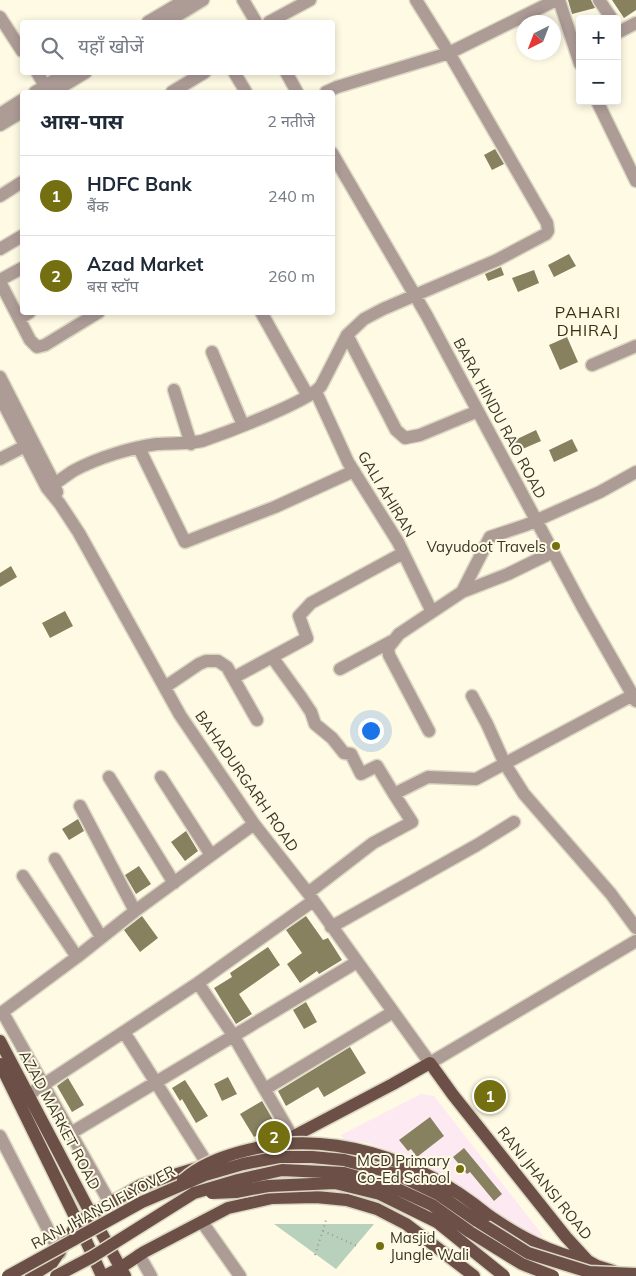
<!DOCTYPE html>
<html lang="hi">
<meta charset="utf-8">
<style>
body{margin:0;font-family:Mulish,"Noto Sans Devanagari",sans-serif;background:#f2f2f3;color:#1f2937}
.controls{position:absolute;right:15px;top:15px;display:grid;overflow:hidden;border-radius:5px;box-shadow:0 2px 8px #0003}
.controls button{width:45px;height:45px;display:grid;place-items:center;padding:0;border:0;border-bottom:1px solid #e0e1e3;background:#fff;color:#1f2937;font:25px sans-serif}
.compass{position:absolute;left:516px;top:15px;width:45px;height:45px;border-radius:50%;background:#fff;box-shadow:0 2px 8px #0003;rotate:222deg}
.you{position:absolute;left:370px;top:730px;width:18px;height:18px;margin:-12px;border:4px solid #fff;border-radius:50%;background:#1a73e8;box-shadow:0 0 0 8px #1a73e833}
.badge{display:grid;place-items:center;width:32px;height:32px;border-radius:50%;background:#747011;color:#fff;font-size:16px;font-weight:700}
.pin{position:absolute;translate:-50% -50%;border:2px solid #fff;box-shadow:0 1px 5px #0006}
.list{margin:0;padding:0;list-style:none}
h2{display:flex;justify-content:space-between;align-items:center;height:65px;margin:0;padding:0 20px;font-size:21px}
h2 small{font-size:16px;font-weight:400;color:#747a83}
.list li{display:grid;grid-template-columns:32px 1fr auto;gap:15px;align-items:center;box-sizing:border-box;height:80px;padding:0 20px;border-top:1px solid #e0e1e3}
.list b{display:block;font-size:19px;white-space:nowrap}
.list p{margin:0;font-size:16px;white-space:nowrap;color:#747a83}
.list em{font-size:16px;font-style:normal;color:#747a83}
.icon{flex:none;width:28px;height:28px;fill:none;stroke:currentColor;stroke-width:2;stroke-linecap:round;stroke-linejoin:round}
.map{position:relative;flex:none;width:636px;height:1276px;overflow:hidden}
.search{position:absolute;background:#fff;box-shadow:0 2px 8px #0003;left:20px;top:20px;width:315px;height:55px;display:flex;align-items:center;gap:12px;box-sizing:border-box;padding:0 18px;border-radius:5px;color:#747a83;font-size:19px}
.panel{position:absolute;background:#fff;box-shadow:0 2px 8px #0003;left:20px;top:90px;width:315px;height:225px;border-radius:5px}
.map>svg:first-child{display:block}
.education{fill:#fde9f2}
.green{fill:#b8d1bd}
.building{fill:#888160}
.lines{fill:none;stroke-linecap:round;stroke-linejoin:round}
.minor-casing{stroke:#dbd7c2;stroke-width:15}
.major-casing{stroke:#dbd7c2;stroke-width:15}
.path{stroke:#9d9987;stroke-width:2;stroke-dasharray:1 4;stroke-linecap:butt}
.minor{stroke:#ad9b96;stroke-width:12}
.major{stroke:#6c4f47;stroke-width:12}
.major-bridge-casing{stroke:#dbd7c2;stroke-width:15;stroke-linecap:butt}
.major-bridge{stroke:#6c4f47;stroke-width:12}
.poi-dot{fill:#747011;stroke:#fffae4;stroke-width:2}
.labels{text-anchor:middle;dominant-baseline:central;stroke-width:4;stroke-linejoin:round;paint-order:stroke}
.street-label{font-size:15px;fill:#393628;stroke:#fffae4}
.poi-label{font-size:15px;fill:#393628;stroke:#fffae4;text-anchor:end}
.neighbourhood-label{font-size:16px;letter-spacing:1px;fill:#352e0f;stroke:#fffae4}
</style>
<div class="map">
<svg width="636" height="1276" viewBox="0 0 636 1276">
<rect width="100%" height="100%" fill="#fffae4"/>
<!-- education -->
<path class="education" d="M421,1094l13,2 110,141 -18,-5 -39,-24 -39,-30 -38,-18 -42,-17 -24,-3 -3,-5z"/>
<!-- green -->
<path class="green" d="M274,1224h100l-38,45z"/>
<!-- building -->
<path class="building" d="M568,0h23l4,8 -23,6z
M612,0h24v10l-12,8z
M495,149l9,15 -12,6 -8,-15z
M569,254l7,12 -22,11 -6,-12z
M501,267l3,8 -16,6 -3,-7z
M534,270l5,13 -21,9 -6,-14z
M567,337l11,25 -18,8 -11,-25z
M536,430l5,11 -23,10 -5,-10z
M572,439l6,12 -24,11 -5,-12z
M11,566l6,11 -17,10v-14z
M65,611l8,15 -23,12 -8,-15z
M78,819l6,12 -15,9 -7,-11z
M186,831l12,20 -13,10 -14,-19z
M139,866l12,18 -15,10 -11,-19z
M142,916l16,22 -18,14 -16,-22z
M306,916l17,24 5,-2 14,22 -23,14 -2,-3 -17,12 -13,-19 15,-11 -16,-23z
M268,947l12,18 -41,29 13,20 -16,10 -22,-36 18,-11 -2,-4z
M306,1002l11,20 -13,7 -11,-19z
M350,1047l16,26 -42,24 -6,-10 -32,19 -8,-15z
M228,1077l9,17 -15,7 -8,-17z
M68,1078l16,27 -12,7 -15,-26z
M185,1080l23,36 -12,7 -14,-24 -2,2 -8,-13z
M262,1101l14,24 -22,12 -14,-23z
M430,1117l14,19 -27,21 -6,-8 -3,2 -9,-11z
M464,1148l38,46 -8,7 -24,-29 -3,2 -14,-17z"/>
<g class="lines">
<!-- minor casing -->
<g class="minor-casing">
<path id="minor" d="M243,0l13,22
M559,0l21,64
M599,0l13,19
M0,17l22,34
M148,22l37,-22
M167,22l36,-22
M269,22l41,-22
M617,33l19,-10
M37,72l8,14
M234,72l12,20
M286,72l11,20
M35,92l32,-20
M53,92l33,-20
M172,92l33,-20
M326,92l11,-5 112,-34 107,-53
M597,101l39,80
M0,114l22,-14
M0,125l22,-13
M332,153l95,163 155,290 54,95
M0,196l22,-14
M0,249l22,-13
M0,280l22,-12
M0,282l30,58 7,7 8,-2 54,-33
M261,312l47,84
M19,319l11,-7
M347,335l49,95 9,8 15,-3 58,-24
M212,352l31,73
M592,365l44,-19
M0,377l52,102 5,13
M174,390l17,54
M316,392l32,70 50,80 34,70
M0,397l47,91 13,16 19,29 101,182 74,109 54,69 122,170 206,-122
M139,448l46,94 90,-35 79,-36
M0,459l31,-16
M48,489c8,-6 16,-12 25,-18 24,-13 56,-23 84,-27 15,-1 30,0 45,-3 23,-8 106,-39 119,-55l26,-51 17,-16 19,-10 114,-49 49,-26 2,-3 -1,-8 -98,-170 -33,-53
M462,592l28,-55 36,-12 74,-33 36,-20
M272,657l29,40 10,15 4,12 17,14 12,15 7,1 10,20 16,-8 17,28
M340,669l52,-28
M233,678l74,-40 -8,-22 12,-13 92,-50
M165,687l34,-23 7,-3h12l9,6 30,53
M472,696l15,28 18,40 19,30 87,100 25,34
M429,731l-40,-76 -1,-7 11,-14 63,-42 46,-18 45,-22
M109,777l65,106
M161,777l50,78
M80,806l55,105
M55,859l46,78
M23,876l54,81
M308,893l65,-50 39,-21 -18,-28 34,-17 48,2 157,-84
M331,927l146,-82 37,-23
M198,983l35,52 60,103
M3,1013l107,190
M0,1014l77,-57 58,-46 119,-87
M124,1032l84,133
M265,1089l128,-77
M28,1095l170,-112 115,-82
M71,1133l286,-171
M0,1136l60,117
M202,1222l38,54
M139,1255l12,21"/>
</g>
<!-- major casing -->
<g class="major-casing">
<path id="major" d="M0,1041l91,173 34,62
M0,1064l78,159 24,53
M279,1144l114,-60 37,-21 23,32 113,142 22,24 9,5 16,5
M488,1215c32,22 62,38 100,46
M31,1276l21,-13 26,-40 13,-9 50,-29 56,-17
M104,1276l16,-8 24,-16 84,-44 44,-10 44,-1 31,3 30,9 29,15 68,52"/>
</g>
<!-- path -->
<path class="path" d="M323,1231l34,15
M315,1255l11,-35"/>
<!-- minor -->
<use href="#minor" class="minor"/>
<!-- major -->
<use href="#major" class="major"/>
<!-- major-bridge casing -->
<g class="major-bridge-casing">
<path id="major-bridge" d="M183,1180c17,-15 36,-22 57,-28 88,-25 180,7 248,63
M212,1193l24,-1 32,-6 67,-3 45,11 57,28 67,54
M8,1276l134,-74 63,-27 38,-11 36,-7h33l32,3 52,14 42,20 39,27 51,32 61,19 47,2
M56,1276l36,-19 102,-64 44,-13 44,-10 62,3 49,14 39,18 38,27 52,32 31,12"/>
</g>
<!-- major-bridge -->
<use href="#major-bridge" class="major-bridge"/>
</g>
<!-- markers -->
<g class="poi-dot">
<circle cx="556" cy="546" r="5"/>
<circle cx="460" cy="1169" r="5"/>
<circle cx="380" cy="1246" r="5"/>
</g>
<g class="labels">
<!-- street labels -->
<g class="street-label">
<text transform="translate(500 418) rotate(62)">BARA HINDU RAO ROAD</text>
<text transform="translate(387 494) rotate(59)">GALI AHIRAN</text>
<text transform="translate(247 781) rotate(55)">BAHADURGARH ROAD</text>
<text transform="translate(60 1120) rotate(62)">AZAD MARKET ROAD</text>
<text transform="translate(545 1183) rotate(51)">RANI JHANSI ROAD</text>
<text transform="translate(103 1207) rotate(-28)">RANI JHANSI FLYOVER</text>
</g>
<!-- poi labels -->
<g class="poi-label">
<text x="546" y="546">Vayudoot Travels</text>
<text x="450" y="1160">MCD Primary<tspan x="450" dy="17">Co-Ed School</tspan></text>
<text x="390" y="1237" text-anchor="start">Masjid<tspan x="390" dy="17">Jungle Wali</tspan></text>
</g>
<!-- neighbourhood labels -->
<g class="neighbourhood-label">
<text x="588" y="312">PAHARI<tspan x="588" dy="18">DHIRAJ</tspan></text>
</g>
</g>
</svg>
<div class="controls">
<button>+</button>
<button>−</button>
</div>
<svg class="compass" viewBox="-18 -18 36 36"><path d="M0-13l5 13h-10z" fill="#e53935"/><path d="M0 13l5-13h-10z" fill="#747a83"/></svg>
<div class="you"></div>
<div class="pin badge" style="left:490px;top:1096px">1</div>
<div class="pin badge" style="left:274px;top:1137px">2</div>
<div class="search"><svg class="icon" aria-label="search" viewBox="0 0 24 24"><circle cx="10" cy="10" r="6"/><path d="M15 15l6 6"/></svg>यहाँ खोजें</div>
<section class="panel">
<h2>आस-पास<small>2 नतीजे</small></h2>
<ul class="list">
<li><span class="badge">1</span><div><b>HDFC Bank</b><p>बैंक</p></div><em>240 m</em></li>
<li><span class="badge">2</span><div><b>Azad Market</b><p>बस स्टॉप</p></div><em>260 m</em></li>
</ul>
</section>
</div>
